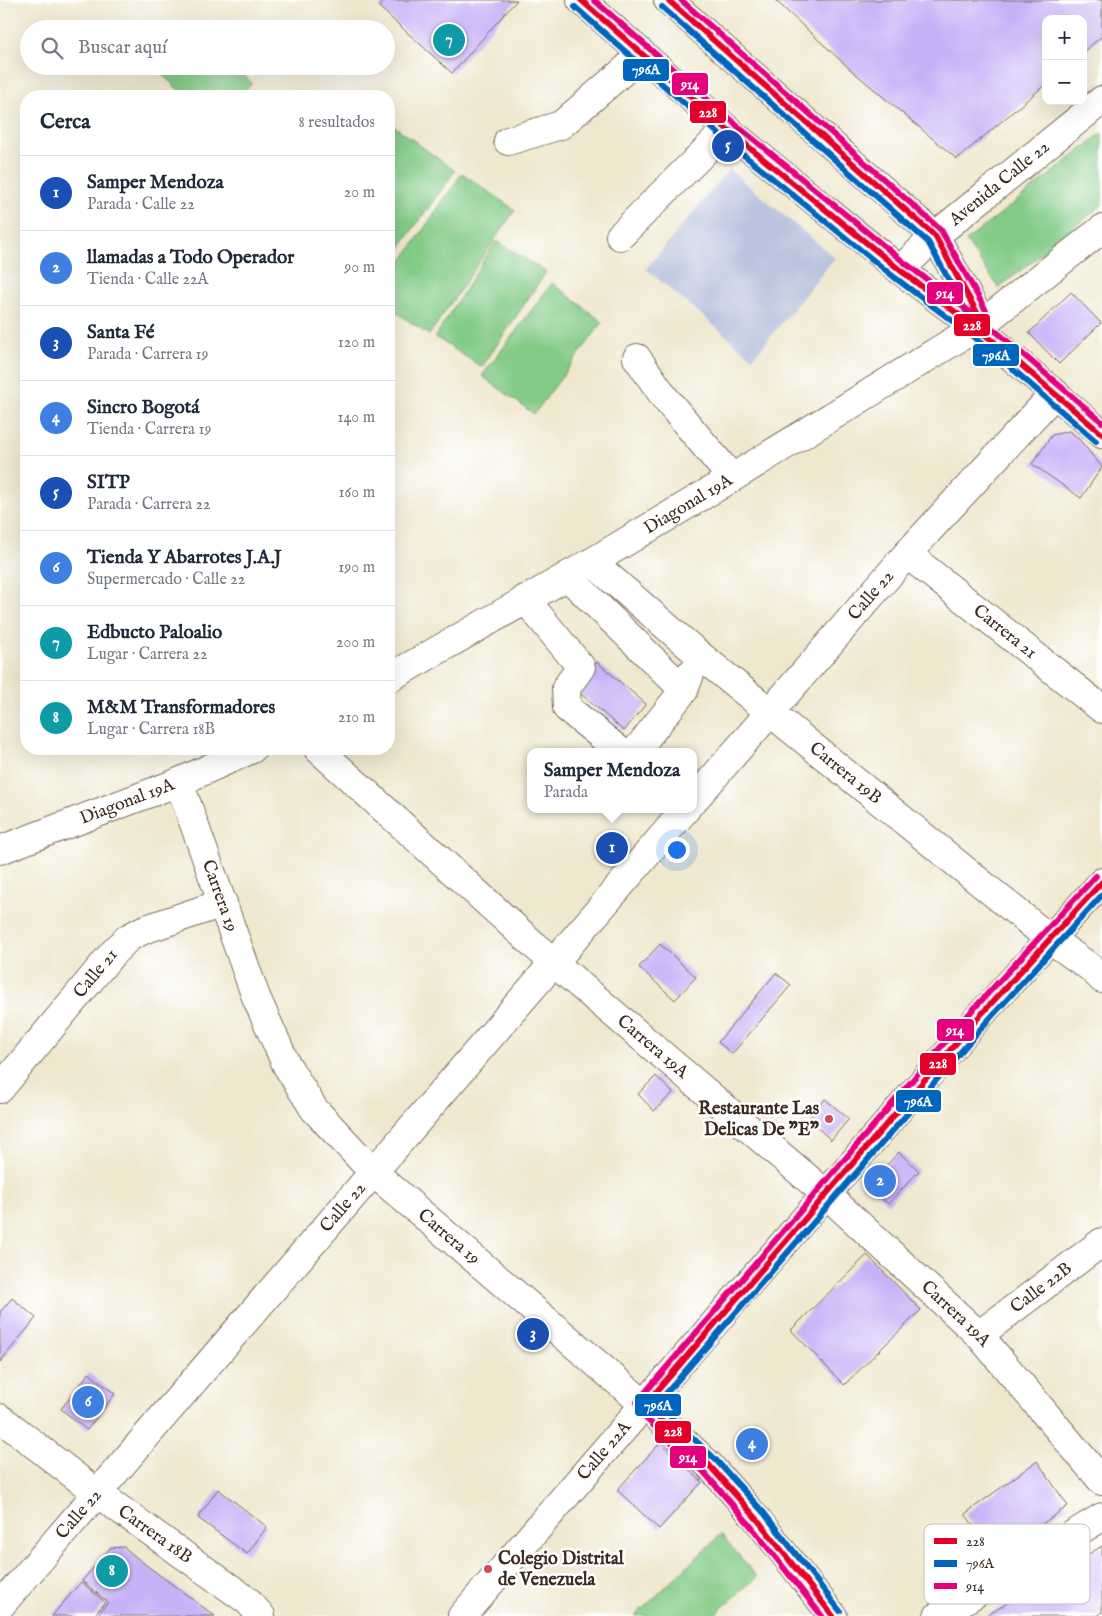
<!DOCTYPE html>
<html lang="es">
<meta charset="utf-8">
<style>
body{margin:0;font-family:"IM FELL English",serif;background:#f6f6f7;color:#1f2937}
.controls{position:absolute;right:15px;top:15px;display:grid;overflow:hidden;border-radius:10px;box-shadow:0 5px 20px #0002}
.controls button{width:45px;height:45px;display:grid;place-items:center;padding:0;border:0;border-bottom:1px solid #e0e1e3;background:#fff;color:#1f2937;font:25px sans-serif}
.you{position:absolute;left:676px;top:849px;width:18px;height:18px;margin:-12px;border:4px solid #fff;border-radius:50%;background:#1a73e8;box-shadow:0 0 0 8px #1a73e833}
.badge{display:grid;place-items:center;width:32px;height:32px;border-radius:50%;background:#d1495b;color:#fff;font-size:16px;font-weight:700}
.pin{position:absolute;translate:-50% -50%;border:2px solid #fff;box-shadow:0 1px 5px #0006}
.popup{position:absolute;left:527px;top:748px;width:170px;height:65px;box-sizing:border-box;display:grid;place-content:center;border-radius:10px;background:#fff;filter:drop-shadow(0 1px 4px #0005);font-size:16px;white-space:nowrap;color:#747a83}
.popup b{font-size:19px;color:#1f2937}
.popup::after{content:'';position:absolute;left:50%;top:100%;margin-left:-10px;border:10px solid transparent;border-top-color:#fff}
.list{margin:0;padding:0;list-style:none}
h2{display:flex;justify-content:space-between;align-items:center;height:65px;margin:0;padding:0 20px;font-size:21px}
h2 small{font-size:16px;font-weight:400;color:#747a83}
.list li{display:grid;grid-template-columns:32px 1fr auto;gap:15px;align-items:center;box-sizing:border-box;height:75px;padding:0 20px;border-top:1px solid #e0e1e3}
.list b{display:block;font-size:19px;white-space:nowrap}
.list p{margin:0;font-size:16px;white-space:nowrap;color:#747a83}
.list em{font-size:16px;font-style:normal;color:#747a83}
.icon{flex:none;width:28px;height:28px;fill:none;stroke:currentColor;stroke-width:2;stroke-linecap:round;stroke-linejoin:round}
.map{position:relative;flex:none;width:1102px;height:1616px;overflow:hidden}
.search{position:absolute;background:#fff;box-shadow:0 5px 20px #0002;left:20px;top:20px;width:375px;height:55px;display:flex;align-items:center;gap:12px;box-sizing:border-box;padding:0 18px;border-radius:28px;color:#747a83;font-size:19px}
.panel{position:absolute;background:#fff;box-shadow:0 5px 20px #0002;left:20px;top:90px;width:375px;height:665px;border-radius:20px}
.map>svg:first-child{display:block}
.industrial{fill:#bac4de}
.green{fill:#83cb87;stroke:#5f7a52}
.building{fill:#c7b2f7}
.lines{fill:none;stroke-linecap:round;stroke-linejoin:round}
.minor-casing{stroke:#7a6c5c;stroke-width:30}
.minor{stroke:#fff;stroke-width:28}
.bus-1-casing{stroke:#fff;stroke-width:10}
.bus-2-casing{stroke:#fff;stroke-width:10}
.bus-3-casing{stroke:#fff;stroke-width:10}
.bus-1{stroke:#e4002b;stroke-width:6}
.bus-2{stroke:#0065bd;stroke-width:6}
.bus-3{stroke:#e5007d;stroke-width:6}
.poi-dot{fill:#d1495b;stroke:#fff;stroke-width:2}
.labels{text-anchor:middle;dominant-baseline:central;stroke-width:5;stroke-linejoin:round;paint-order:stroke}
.street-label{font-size:18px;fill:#3b2a1e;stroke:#fff}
.poi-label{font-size:18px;font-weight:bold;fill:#3b2a1e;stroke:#fff;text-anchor:end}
.key{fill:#fff;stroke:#c4bfbc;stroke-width:1}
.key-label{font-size:14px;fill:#3b2a1e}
.line-badge{stroke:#fff;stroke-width:2}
.badge-label{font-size:14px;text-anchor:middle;font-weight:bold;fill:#fff}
</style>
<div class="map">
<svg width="1102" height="1616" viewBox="0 0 1102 1616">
<rect width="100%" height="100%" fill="#fff"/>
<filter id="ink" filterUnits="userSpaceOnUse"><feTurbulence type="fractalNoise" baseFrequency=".02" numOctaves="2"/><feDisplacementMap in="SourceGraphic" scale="10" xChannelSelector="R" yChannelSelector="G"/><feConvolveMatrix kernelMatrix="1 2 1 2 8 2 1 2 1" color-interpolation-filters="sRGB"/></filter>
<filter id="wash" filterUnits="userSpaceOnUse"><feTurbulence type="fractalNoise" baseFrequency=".0096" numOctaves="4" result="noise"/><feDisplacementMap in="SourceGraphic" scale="20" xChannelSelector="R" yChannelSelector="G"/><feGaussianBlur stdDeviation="1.12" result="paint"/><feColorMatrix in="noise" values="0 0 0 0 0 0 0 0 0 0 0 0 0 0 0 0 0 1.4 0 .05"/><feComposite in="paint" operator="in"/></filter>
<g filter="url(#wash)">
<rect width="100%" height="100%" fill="#efe8cf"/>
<!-- industrial -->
<path class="industrial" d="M729,169l106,89 -82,100 -107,-89z"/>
<!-- green -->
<path class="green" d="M153,66h81l18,17 -11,13h-56z
M394,126l61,45 -66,91v-129z
M1102,133v72l-103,83 -33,-47z
M462,173l53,37 -86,125 -40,-28v-27z
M496,241l50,31 -64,95 -47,-30z
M552,283l51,39 -69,92 -52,-38z
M721,1534l36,43 -44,39h-78z"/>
<g id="blocks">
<!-- building -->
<path class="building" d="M385,0h132l-65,73 -73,-66z
M775,0h327v36l-19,16v-33h-37v65l-89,75 -107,-90z
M1071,292l30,31 -42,41 -30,-31z
M1069,431l9,7 24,29 -21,31 -49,-34 20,-29z
M597,662l49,42 -22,27 -50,-43z
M660,944l36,33 -21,23 -36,-33z
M776,973l15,12 -59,69 -14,-12z
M656,1076l17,17 -19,18 -16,-17z
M825,1099l24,20 -18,21 -23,-21z
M899,1152l20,19 -31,33 -20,-19z
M867,1255l54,55 -77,75 -53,-55z
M12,1298l24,20 -36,44v-50z
M89,1373l26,21 -28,36 -26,-21z
M660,1443l42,39 -43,47 -42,-39z
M1037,1461l31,45 -72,50 -31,-42z
M218,1489l49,38 -20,27 -49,-36z
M1102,1546v66l-6,4h-110z
M124,1547l18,15 73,54h-118l11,-14 -26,-21 28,-33z
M81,1582l24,20 -11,14h-42z"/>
</g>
</g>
<g filter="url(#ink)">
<use href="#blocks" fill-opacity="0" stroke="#7a6c5c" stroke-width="1"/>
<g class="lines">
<!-- minor casing -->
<g class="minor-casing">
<g id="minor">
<path d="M581,0l154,136 165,134 92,70 110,94"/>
<path d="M668,0l267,236 51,94"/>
<path d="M508,141l53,-16 66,-57 14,-15"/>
<path d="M620,236l107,-107"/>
<path id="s1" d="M900,270l35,-34 167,-136"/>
<path d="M637,358l28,40 67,80"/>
<path id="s2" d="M907,554l195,155"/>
<path id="s3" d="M592,562l105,91 353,286 41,29 11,11"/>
<path d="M567,576l117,114"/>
<path d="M525,599l56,68 -15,21 1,20 54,44"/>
<path id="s4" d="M389,678l203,-116 140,-84 251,-155 119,-94"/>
<path id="s5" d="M318,749l236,214 272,231 153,141 123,146"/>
<path d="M635,752l49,-62 6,-16"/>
<path id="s6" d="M179,782l77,215 30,67 28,45 59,63 272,233 64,60 48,54 76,97"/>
<path id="s7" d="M693,801l214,-247 148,-161"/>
<path id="s8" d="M0,850l179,-68 73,-33"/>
<path id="s9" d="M0,1089l112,-135 16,-16 15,-8 80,-27"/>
<path id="s10" d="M979,1335l123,-93"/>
<path id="s11" d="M0,1418l97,75 151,108 13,15"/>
<path id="s12" d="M0,1606l686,-797"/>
<path id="s13" d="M462,1616l514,-596 126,-138"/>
<path d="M938,1616l164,-99"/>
</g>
</g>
<!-- minor -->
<use href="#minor" class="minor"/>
<!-- bus-1 casing -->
<g class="bus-1-casing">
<path id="bus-1" d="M581,0l154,136 165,134 92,70 110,94
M668,0l267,236 46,84
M833,1616l-76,-97 -48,-54 -64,-60 331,-385 126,-138"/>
</g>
<!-- bus-2 casing -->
<g class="bus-2-casing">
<path id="bus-2" d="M575,7l154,136 165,134 93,70 109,94
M662,7l266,235 45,82
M840,1611l-76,-98 -49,-54 -58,-55 326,-378 119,-131"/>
</g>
<!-- bus-3 casing -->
<g class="bus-3-casing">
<path id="bus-3" d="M594,0l147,129 164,134 93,70 104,89
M681,0l260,230 48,86
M822,1616l-72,-91 -47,-54 -65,-60 -1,-9 332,-388 127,-138"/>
</g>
<!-- bus-1 -->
<use href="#bus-1" class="bus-1"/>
<!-- bus-2 -->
<use href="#bus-2" class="bus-2"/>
<!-- bus-3 -->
<use href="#bus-3" class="bus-3"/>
</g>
</g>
<!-- markers -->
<g class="poi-dot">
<circle cx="829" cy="1119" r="5"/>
<circle cx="488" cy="1569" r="5"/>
</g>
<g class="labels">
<!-- street labels -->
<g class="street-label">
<text stroke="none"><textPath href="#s1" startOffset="132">Avenida Calle 22</textPath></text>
<text stroke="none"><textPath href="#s4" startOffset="346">Diagonal 19A</textPath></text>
<text stroke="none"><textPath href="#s7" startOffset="272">Calle 22</textPath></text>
<text stroke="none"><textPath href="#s2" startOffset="125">Carrera 21</textPath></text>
<text stroke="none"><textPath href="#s3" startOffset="330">Carrera 19B</textPath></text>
<text stroke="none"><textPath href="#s8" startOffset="136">Diagonal 19A</textPath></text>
<text stroke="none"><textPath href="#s6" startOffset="121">Carrera 19</textPath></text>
<text stroke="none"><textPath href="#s9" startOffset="150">Calle 21</textPath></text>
<text stroke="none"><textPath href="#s5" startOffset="448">Carrera 19A</textPath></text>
<text stroke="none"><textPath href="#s12" startOffset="526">Calle 22</textPath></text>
<text stroke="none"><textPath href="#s6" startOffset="541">Carrera 19</textPath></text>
<text stroke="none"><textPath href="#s10" startOffset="78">Calle 22B</textPath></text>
<text stroke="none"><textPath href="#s5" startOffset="852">Carrera 19A</textPath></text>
<text stroke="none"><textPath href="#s13" startOffset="218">Calle 22A</textPath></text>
<text stroke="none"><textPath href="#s12" startOffset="121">Calle 22</textPath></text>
<text stroke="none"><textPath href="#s11" startOffset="194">Carrera 18B</textPath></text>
</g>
<!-- poi labels -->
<g class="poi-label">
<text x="819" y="1109">Restaurante Las<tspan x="819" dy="21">Delicas De "E"</tspan></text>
<text x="498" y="1559" text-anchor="start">Colegio Distrital<tspan x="498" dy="21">de Venezuela</tspan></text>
</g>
</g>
<!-- legend -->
<rect x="924" y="1524" width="166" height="80" rx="8" class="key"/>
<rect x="934" y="1538" width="23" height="6" fill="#e4002b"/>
<rect x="934" y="1560" width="23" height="7" fill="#0065bd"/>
<rect x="934" y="1583" width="23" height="6" fill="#e5007d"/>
<g class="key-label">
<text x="966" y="1546">228</text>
<text x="966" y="1568">796A</text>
<text x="966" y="1591">914</text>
</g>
<g class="line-badge">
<rect x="622" y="58" width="48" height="24" rx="5" fill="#0065bd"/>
<rect x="671" y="72" width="38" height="24" rx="5" fill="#e5007d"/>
<rect x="689" y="100" width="38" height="24" rx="5" fill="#e4002b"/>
<rect x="926" y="281" width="38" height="24" rx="5" fill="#e5007d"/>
<rect x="953" y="313" width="38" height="24" rx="5" fill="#e4002b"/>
<rect x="972" y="343" width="48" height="24" rx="5" fill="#0065bd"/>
<rect x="936" y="1018" width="39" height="24" rx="5" fill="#e5007d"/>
<rect x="919" y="1052" width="38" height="24" rx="5" fill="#e4002b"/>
<rect x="895" y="1089" width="47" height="24" rx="5" fill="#0065bd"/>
<rect x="634" y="1393" width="48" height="24" rx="5" fill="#0065bd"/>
<rect x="654" y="1420" width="38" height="24" rx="5" fill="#e4002b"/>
<rect x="669" y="1445" width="38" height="24" rx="5" fill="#e5007d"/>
</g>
<g class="badge-label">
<text x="646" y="74">796A</text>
<text x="690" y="89">914</text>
<text x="708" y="117">228</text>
<text x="945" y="298">914</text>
<text x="972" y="330">228</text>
<text x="996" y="360">796A</text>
<text x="955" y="1035">914</text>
<text x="938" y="1068">228</text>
<text x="918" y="1106">796A</text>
<text x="658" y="1410">796A</text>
<text x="673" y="1436">228</text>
<text x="688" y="1462">914</text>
</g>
</svg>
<div class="controls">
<button>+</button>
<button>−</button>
</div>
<div class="you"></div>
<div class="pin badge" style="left:612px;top:848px;background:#1a4fb4">1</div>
<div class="popup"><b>Samper Mendoza</b>Parada</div>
<div class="pin badge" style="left:880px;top:1181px;background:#3f7fe0">2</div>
<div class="pin badge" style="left:533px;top:1334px;background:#1a4fb4">3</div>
<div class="pin badge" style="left:752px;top:1444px;background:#3f7fe0">4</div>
<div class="pin badge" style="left:728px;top:146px;background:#1a4fb4">5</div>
<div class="pin badge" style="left:88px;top:1402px;background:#3f7fe0">6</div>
<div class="pin badge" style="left:449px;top:40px;background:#0f9aa8">7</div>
<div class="pin badge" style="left:112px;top:1571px;background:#0f9aa8">8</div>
<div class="search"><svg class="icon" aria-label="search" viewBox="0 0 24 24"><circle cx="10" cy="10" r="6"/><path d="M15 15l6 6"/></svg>Buscar aquí</div>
<section class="panel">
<h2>Cerca<small>8 resultados</small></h2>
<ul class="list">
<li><span class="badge" style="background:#1a4fb4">1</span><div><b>Samper Mendoza</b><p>Parada · Calle 22</p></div><em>20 m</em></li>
<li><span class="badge" style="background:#3f7fe0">2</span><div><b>llamadas a Todo Operador</b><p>Tienda · Calle 22A</p></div><em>90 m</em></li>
<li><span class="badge" style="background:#1a4fb4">3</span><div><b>Santa Fé</b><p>Parada · Carrera 19</p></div><em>120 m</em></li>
<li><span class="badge" style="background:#3f7fe0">4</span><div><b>Sincro Bogotá</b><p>Tienda · Carrera 19</p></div><em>140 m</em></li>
<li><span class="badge" style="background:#1a4fb4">5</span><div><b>SITP</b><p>Parada · Carrera 22</p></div><em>160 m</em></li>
<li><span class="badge" style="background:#3f7fe0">6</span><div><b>Tienda Y Abarrotes J.A.J</b><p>Supermercado · Calle 22</p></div><em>190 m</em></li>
<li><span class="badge" style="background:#0f9aa8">7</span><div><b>Edbucto Paloalio</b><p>Lugar · Carrera 22</p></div><em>200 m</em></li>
<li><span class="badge" style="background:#0f9aa8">8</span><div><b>M&amp;M Transformadores</b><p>Lugar · Carrera 18B</p></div><em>210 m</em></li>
</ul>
</section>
</div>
